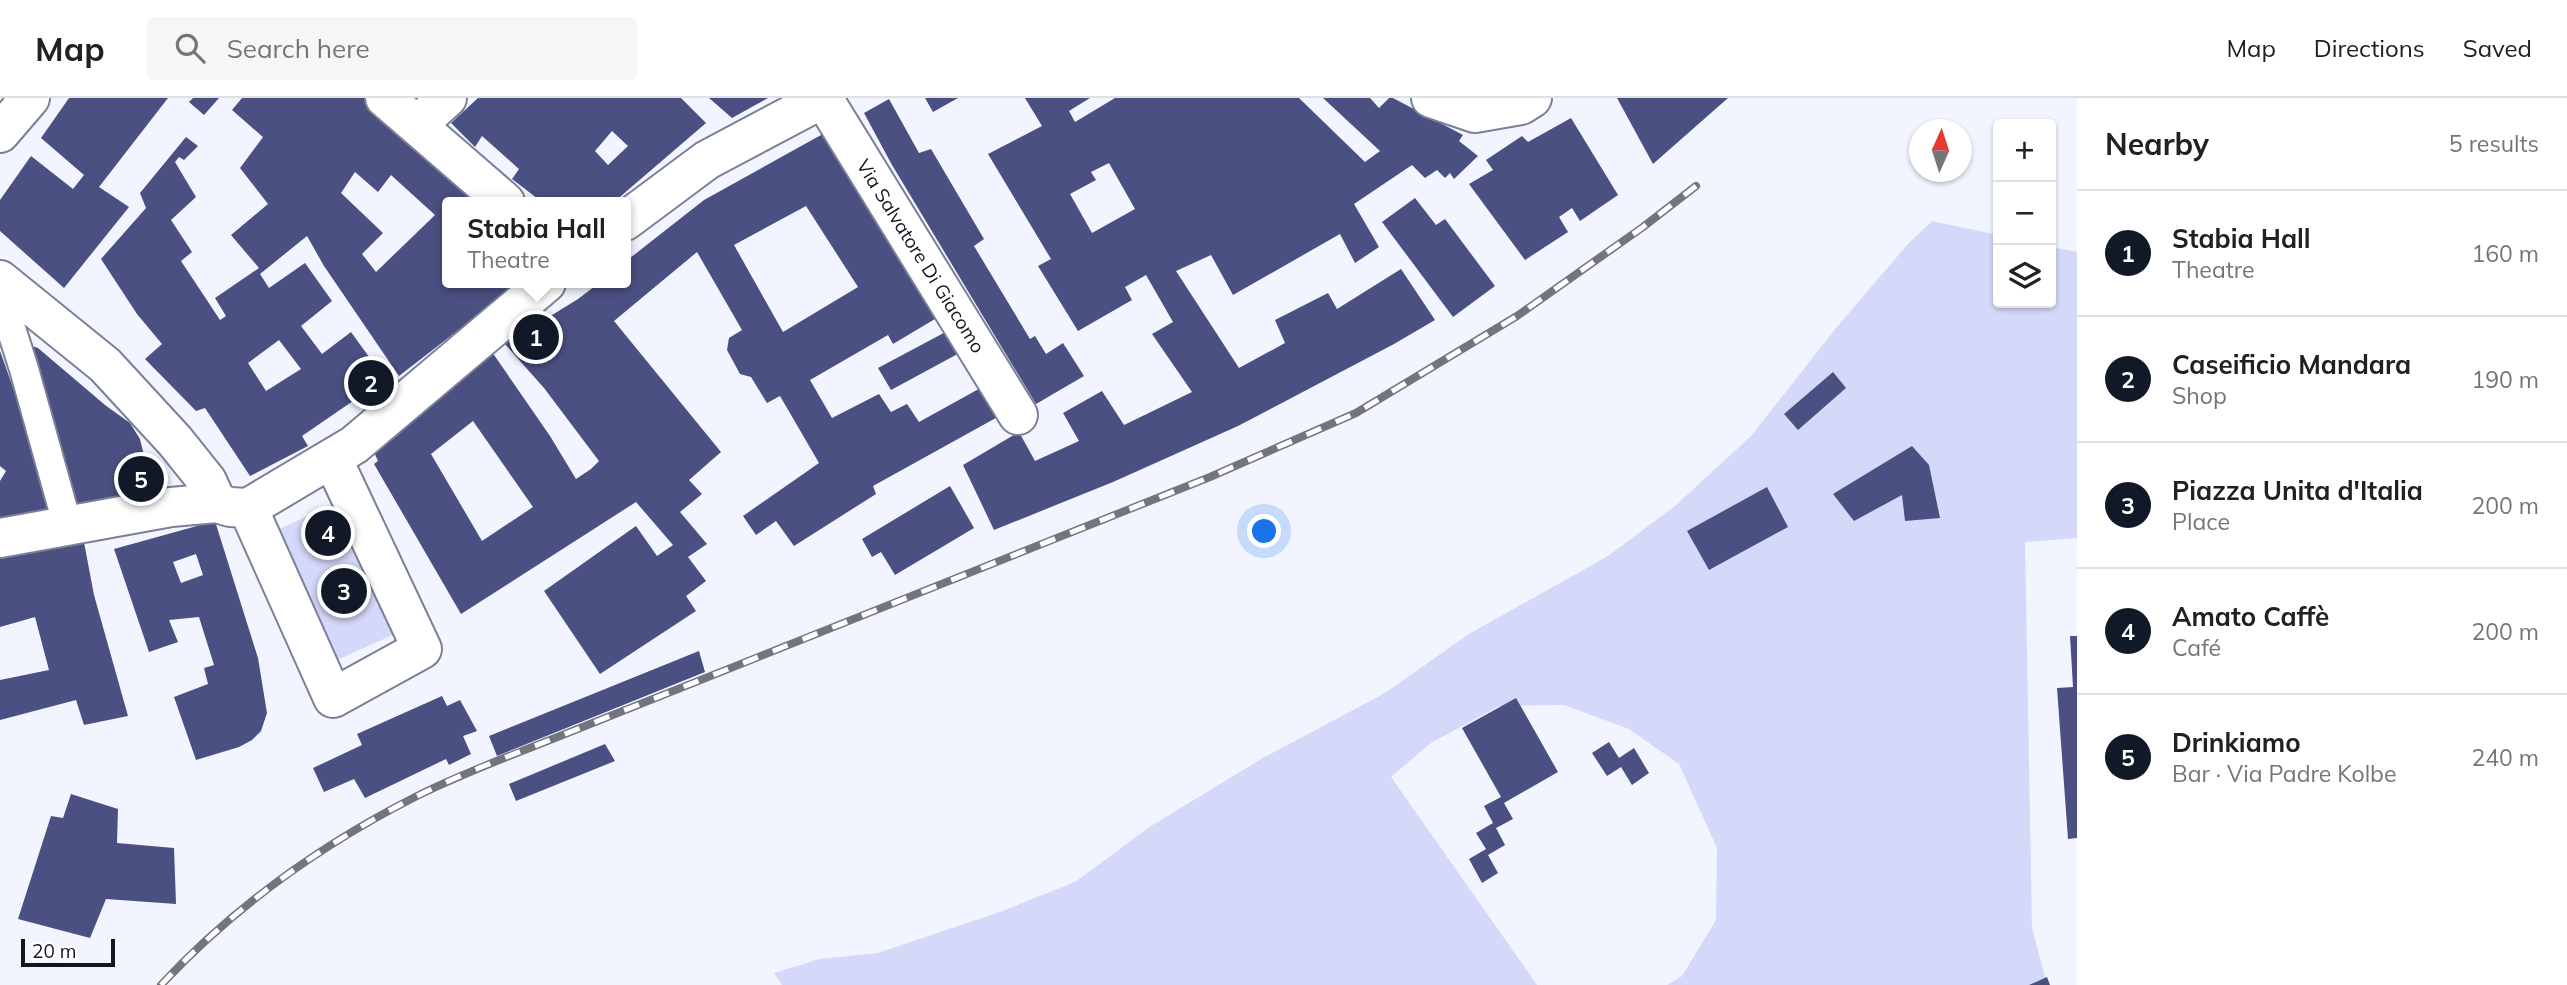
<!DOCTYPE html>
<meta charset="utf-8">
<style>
body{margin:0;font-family:Mulish,sans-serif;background:#f6f6f6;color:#202124}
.controls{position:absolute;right:21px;top:21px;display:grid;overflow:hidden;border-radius:7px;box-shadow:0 2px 5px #0004}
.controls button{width:63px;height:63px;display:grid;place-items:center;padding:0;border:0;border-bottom:2px solid #e0e0e0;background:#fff;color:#202124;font:35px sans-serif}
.compass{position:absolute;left:1909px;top:21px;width:63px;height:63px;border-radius:50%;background:#fff;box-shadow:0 2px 5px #0004;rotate:3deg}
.scale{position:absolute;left:21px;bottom:18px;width:94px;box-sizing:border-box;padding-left:7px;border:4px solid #14151f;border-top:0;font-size:19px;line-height:24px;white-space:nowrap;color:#14151f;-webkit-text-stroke:5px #fff;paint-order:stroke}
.you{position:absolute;left:1265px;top:434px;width:24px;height:24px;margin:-18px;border:5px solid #fff;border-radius:50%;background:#1a73e8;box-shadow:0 0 0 10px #1a73e833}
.badge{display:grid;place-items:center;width:46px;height:46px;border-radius:50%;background:#111827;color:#fff;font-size:23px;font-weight:700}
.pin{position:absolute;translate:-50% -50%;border:4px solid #fff;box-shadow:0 2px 7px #0006}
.popup{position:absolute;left:442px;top:99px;width:189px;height:91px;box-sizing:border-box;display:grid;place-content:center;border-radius:7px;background:#fff;filter:drop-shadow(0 2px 5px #0005);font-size:23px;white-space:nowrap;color:#757577}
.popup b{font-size:26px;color:#202124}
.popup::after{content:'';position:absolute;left:50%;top:100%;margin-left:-14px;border:14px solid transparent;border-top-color:#fff}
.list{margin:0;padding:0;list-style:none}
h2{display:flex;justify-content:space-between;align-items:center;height:91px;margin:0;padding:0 28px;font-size:30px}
h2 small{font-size:23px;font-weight:400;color:#757577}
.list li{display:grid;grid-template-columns:46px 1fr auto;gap:21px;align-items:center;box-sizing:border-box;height:126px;padding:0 28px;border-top:2px solid #e0e0e0}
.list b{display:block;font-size:26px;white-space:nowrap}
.list p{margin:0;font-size:23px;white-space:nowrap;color:#757577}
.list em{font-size:23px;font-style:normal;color:#757577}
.icon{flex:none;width:38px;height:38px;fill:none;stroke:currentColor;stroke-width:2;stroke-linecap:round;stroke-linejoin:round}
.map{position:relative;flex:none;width:2077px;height:887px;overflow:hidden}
header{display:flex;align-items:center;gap:42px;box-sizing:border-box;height:98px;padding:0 35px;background:#fff;border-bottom:2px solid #e0e0e0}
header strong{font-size:33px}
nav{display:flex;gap:38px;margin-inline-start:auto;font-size:24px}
.search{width:490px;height:63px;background:#f6f6f6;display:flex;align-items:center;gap:18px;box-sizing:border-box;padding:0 24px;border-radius:7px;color:#757577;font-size:26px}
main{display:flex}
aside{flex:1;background:#fff}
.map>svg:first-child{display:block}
.green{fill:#d4d9f9}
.building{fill:#4b5082;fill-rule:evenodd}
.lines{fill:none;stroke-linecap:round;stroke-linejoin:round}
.pedestrian-casing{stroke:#7c7f98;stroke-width:32}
.minor-casing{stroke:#7c7f98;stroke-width:42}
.tertiary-casing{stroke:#7c7f98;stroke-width:42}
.pedestrian{stroke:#fff;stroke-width:28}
.minor{stroke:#fff;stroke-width:38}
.tertiary{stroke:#fff;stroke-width:38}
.rail-casing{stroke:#73747f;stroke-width:8}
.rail{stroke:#fff;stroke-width:5;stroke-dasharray:16;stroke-linecap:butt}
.labels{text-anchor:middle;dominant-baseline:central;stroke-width:7;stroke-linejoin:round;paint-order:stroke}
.street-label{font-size:19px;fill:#14151f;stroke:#fff}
</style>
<header>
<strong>Map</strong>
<div class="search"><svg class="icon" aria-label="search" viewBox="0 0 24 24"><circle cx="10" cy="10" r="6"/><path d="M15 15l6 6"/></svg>Search here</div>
<nav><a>Map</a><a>Directions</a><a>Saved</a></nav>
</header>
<main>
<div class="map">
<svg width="2077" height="887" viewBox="0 0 2077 887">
<rect width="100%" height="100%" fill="#f2f4ff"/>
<!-- green -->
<path class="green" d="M1932,123l66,14v68h53v-56l26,5v286l-52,4 7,386 15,57h-380l15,-9 34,-56 1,-72 -38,-84 -50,-35 -65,-24 -65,1 -68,37 -40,34 146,208h-755l-8,-12 46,-14 58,-6 122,-41 75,-30 76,-56 112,-68 122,-65 84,-59 139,-78 67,-50 76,-70 85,-108 71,-83z
M334,406l61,130 -58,26 -60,-130z"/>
<!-- building -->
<path class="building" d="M69,0h99l-69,89 30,20 -65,81 -64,-57v-31l31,-44 42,33 11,-14 -43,-37z
M193,0h26l-15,17 -15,-13z
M242,0h137l120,104h-52v81h72l-120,93 -75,-110 -17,-30 -47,38 9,14 36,-25 27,38 -31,25 21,28 29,-22 34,47 -83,57 6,10 -58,30 -45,-68 -9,3 -51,-52 17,-15 -25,-30 -36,-55 45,-51 -6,-15 46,-56 12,9 -14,14 -5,-3 -4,5 21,35 -25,23 21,32 -11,9 39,59 6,-4 -11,-18 44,-30 -28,-33 37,-31 -28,-36 23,-31 -31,-27zM355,74l23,20 13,-17 44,40 -59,57 -14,-18 21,-21 -42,-40zM279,242l22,29 -35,22 -18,-28z
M478,0h203l25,25 -92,79h-72l-30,-23 7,-10 -37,-33 -7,11 -24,-24zM612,33l16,15 -20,19 -13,-14z
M709,0h59l-36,20z
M925,0h33l-25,14z
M1025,0h65l-21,13 6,11 40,-24h184l66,64 15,-11 -57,-53h47l9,10 10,-10h4l70,37 -4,6 19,15 -24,23 -4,-6 -5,5 -8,-8 -12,8 -13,-13 -58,39 25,43 -24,16 -15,-29 -107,61 -22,-40 -35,16 63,97 46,-25 -10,-23 53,-27 9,16 64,-40 34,51 -41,24 -156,82 -125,56 -119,48 -31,-65 56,-33 16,29 44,-20 -16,-28 39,-22 22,34 68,-33 -40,-58 21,-12 -27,-47 -21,12 7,13 -54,31 -40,-65 13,-7 -63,-105 54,-28zM1109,65l26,46 -43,24 -22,-39 26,-14 -5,-8z
M1617,0h111l-75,66z
M889,1l30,54 12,-4 53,90 -10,7 56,93 5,-3 11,18 17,-11 21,33 -48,28 -144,-239 -28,-52z
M1571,20l47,77 -38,26 -8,-13 -13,9 9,15 -43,28 -56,-76 24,-14 -7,-10 36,-24 6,6z
M830,32l110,186 -47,28 -5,-9 -78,45 22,38 47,-24 12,18 16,-8 12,18 67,-37 17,29 -130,72 3,8 -82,52 -18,-25 -20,14 -13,-19 76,-53 -39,-67 -13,7 -16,-26 -11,-3 -13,-24 2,-12 13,-8 -45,-78 -83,69 107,131 -32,28 13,14 -22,18 27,32 -19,13 18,24 -20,15 10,15 -96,63 -56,-83 92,-65 21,30 16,-11 -37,-43 -175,112 -87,-150 4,-3 -5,-11 119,-98 58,84 26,43 15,-10 8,-8 -55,-73 -39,-44 73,-45 21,-16h26v-21l79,-62zM806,108l52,81 -75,45 -49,-87zM473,323l60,86 -51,34 -51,-87z
M1415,100l21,27 9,-6 50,67 -42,31 -71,-95z
M953,230l12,22 -74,40 -13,-22z
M32,248l6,2 67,57 25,18 10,16 12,50 -70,23 -12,-6 -49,-156z
M0,253l31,87 23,80 -54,7v-44l6,-10 -6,-5z
M1833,274l13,16 -48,42 -14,-16z
M1912,348l17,19 11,53 -35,3 -3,-26 -48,26 -21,-27z
M950,388l24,42 -79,47 -14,-23 -9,5 -10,-18z
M1767,389l21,40 -79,43 -22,-39z
M316 435a12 12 0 1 1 24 0a12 12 0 1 1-24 0Z
M215,423l43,137 9,55 -6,18 -9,9 -13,7 -43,13 -22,-63 34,-13 -4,-16 10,-3 -15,-48 -30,3 9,22 -29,10 -35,-103zM196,456l7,21 -22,8 -8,-21z
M83,439l11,58 34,121 -44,9 -8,-25 -76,20v-40l49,-10 -14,-53 -35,10v-71z
M2070,538h7v202l-9,1 -11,-151 16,-1z
M699,553l6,21 -208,84 -8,-20z
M442,598l5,10 13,-6 17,31 -14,5 8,18 -22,11 -3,-6 -81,39 -11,-19 -30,13 -11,-24 49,-23 -5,-11z
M1516,600l42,74 -54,31 9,16 -17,9 9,17 -17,10 10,18 -16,10 -13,-24 17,-10 -10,-16 17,-10 -9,-17 17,-9 -39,-69z
M1609,644l10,16 15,-10 15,25 -17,12 -11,-18 -14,9 -15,-23z
M605,646l10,17 -99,40 -7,-17z
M71,696l47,15 -1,34 57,5 2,56 -70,-5 -16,39 -72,-19 33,-103 12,2z
M2047,879l3,8h-21z"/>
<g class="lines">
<!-- pedestrian casing -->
<g class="pedestrian-casing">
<path id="pedestrian" d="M0,196l24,75 44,158"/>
</g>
<!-- minor casing -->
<g class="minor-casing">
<path id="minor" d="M385,0l120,104
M823,0l195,317
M1431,0l44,15 46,-8 11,-7
M417,27l30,-27
M625,123l82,-61 117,-62
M0,182l105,85 70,76 32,40 10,22
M248,410l85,190 89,-49 -89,-189
M0,440l171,-31 46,-4 13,4 18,1 106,-63 192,-162"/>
</g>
<!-- tertiary casing -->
<g class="tertiary-casing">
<path id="tertiary" d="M0,35l30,-35"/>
</g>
<!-- pedestrian -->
<use href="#pedestrian" class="pedestrian"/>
<!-- minor -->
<use href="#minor" class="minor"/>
<!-- tertiary -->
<use href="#tertiary" class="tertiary"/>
<!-- rail casing -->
<g class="rail-casing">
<path id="rail" d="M161,887c73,-78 161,-141 256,-189 46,-23 95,-41 143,-60l650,-259 146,-64 161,-97 126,-89 53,-41"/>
</g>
<!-- rail -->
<use href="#rail" class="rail"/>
</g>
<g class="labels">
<!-- street labels -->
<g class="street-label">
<text transform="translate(921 158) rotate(58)">Via Salvatore Di Giacomo</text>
</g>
</g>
</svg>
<div class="controls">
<button>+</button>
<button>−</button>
<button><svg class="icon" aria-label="layers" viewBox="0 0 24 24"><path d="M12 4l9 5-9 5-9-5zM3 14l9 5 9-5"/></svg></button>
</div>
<svg class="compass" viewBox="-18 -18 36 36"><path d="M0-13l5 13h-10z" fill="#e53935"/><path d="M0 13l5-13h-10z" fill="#757577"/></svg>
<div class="scale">20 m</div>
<div class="you"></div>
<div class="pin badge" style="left:536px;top:239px">1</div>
<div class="popup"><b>Stabia Hall</b>Theatre</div>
<div class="pin badge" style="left:371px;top:285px">2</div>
<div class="pin badge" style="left:344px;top:493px">3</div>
<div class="pin badge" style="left:328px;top:435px">4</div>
<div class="pin badge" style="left:141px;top:381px">5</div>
</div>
<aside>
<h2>Nearby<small>5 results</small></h2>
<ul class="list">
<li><span class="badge">1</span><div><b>Stabia Hall</b><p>Theatre</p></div><em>160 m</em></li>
<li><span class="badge">2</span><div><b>Caseificio Mandara</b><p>Shop</p></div><em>190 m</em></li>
<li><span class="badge">3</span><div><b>Piazza Unita d'Italia</b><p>Place</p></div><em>200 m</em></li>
<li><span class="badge">4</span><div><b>Amato Caffè</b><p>Café</p></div><em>200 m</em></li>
<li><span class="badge">5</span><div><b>Drinkiamo</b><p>Bar · Via Padre Kolbe</p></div><em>240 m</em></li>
</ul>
</aside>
</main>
